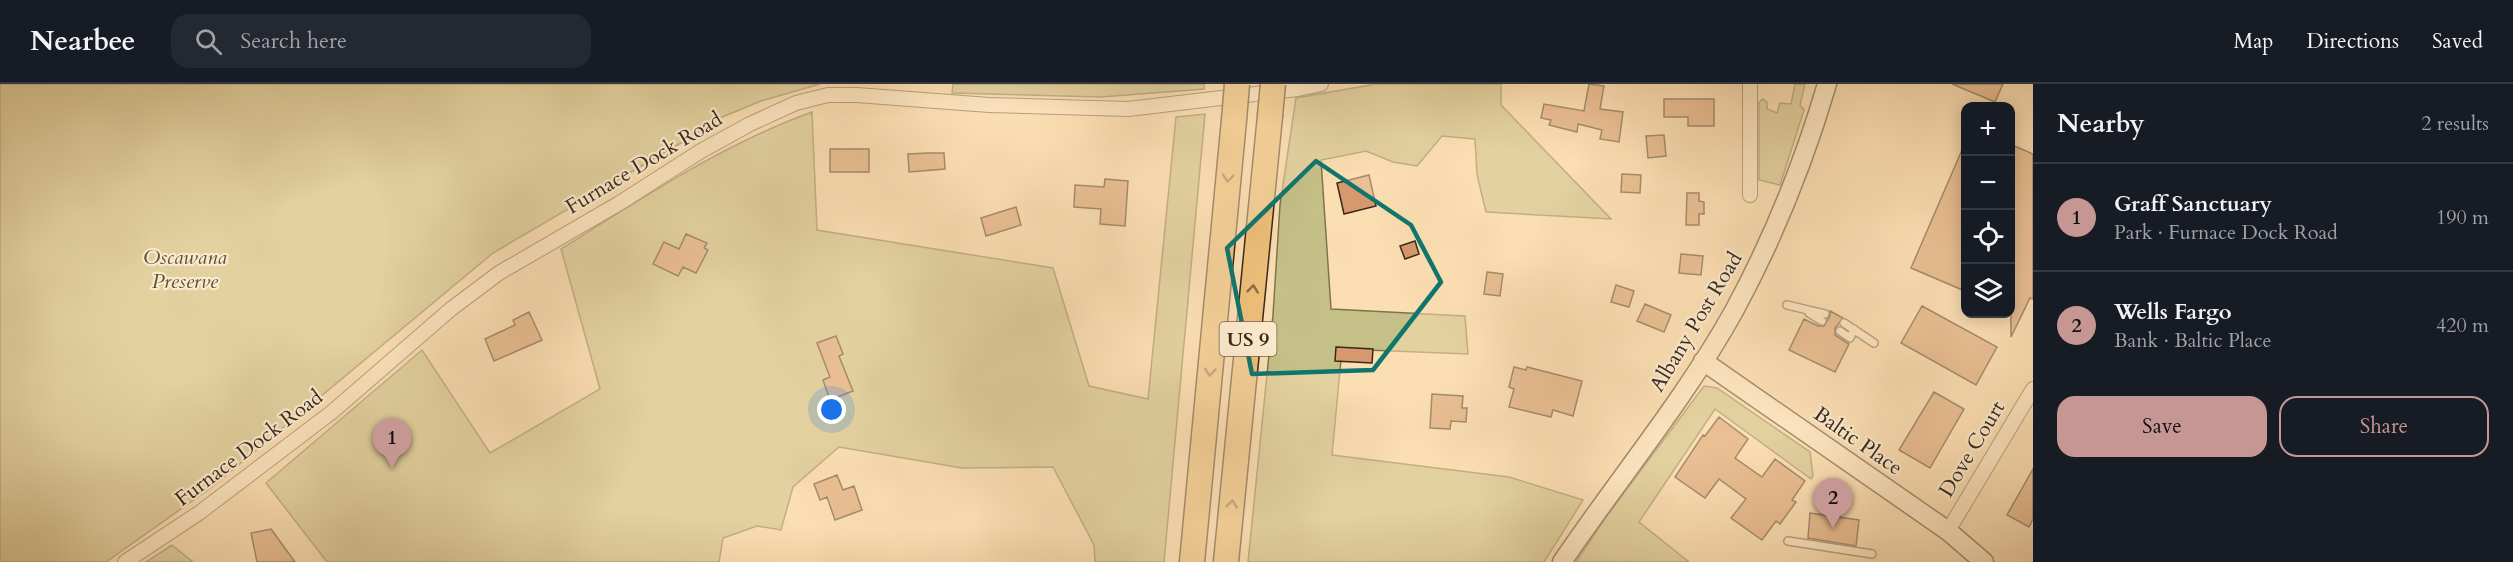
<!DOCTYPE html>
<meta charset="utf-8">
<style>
body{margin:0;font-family:Cardo,serif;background:#242831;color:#f1f3f6}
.controls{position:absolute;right:18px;top:18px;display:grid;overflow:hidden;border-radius:12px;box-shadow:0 3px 15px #0003}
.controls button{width:54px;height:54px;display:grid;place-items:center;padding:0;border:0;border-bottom:2px solid #363941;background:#171b24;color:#f1f3f6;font:30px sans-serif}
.you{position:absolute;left:832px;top:326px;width:21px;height:21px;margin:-15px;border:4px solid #fff;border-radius:50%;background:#1a73e8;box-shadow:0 0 0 9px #1a73e833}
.badge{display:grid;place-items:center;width:39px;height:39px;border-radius:50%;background:#c59692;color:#111;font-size:20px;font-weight:700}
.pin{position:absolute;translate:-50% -50px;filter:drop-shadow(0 2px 3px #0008)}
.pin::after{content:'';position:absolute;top:32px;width:21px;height:18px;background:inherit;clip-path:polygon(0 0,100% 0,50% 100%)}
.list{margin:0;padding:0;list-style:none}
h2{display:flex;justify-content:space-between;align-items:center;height:78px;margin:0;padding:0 24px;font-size:26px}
h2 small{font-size:20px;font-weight:400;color:#9ea1a6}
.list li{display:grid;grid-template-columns:39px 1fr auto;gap:18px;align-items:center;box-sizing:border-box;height:108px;padding:0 24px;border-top:2px solid #363941}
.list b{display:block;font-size:22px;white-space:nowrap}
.list p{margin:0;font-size:20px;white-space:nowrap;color:#9ea1a6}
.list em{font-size:20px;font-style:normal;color:#9ea1a6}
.actions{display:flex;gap:12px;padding:18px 24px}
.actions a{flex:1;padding:14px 0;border:2px solid #c59692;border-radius:18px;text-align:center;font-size:21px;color:#c59692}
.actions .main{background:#c59692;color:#111}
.icon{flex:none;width:33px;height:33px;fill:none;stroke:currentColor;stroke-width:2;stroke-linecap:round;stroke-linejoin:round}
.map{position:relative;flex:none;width:2033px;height:478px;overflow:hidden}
header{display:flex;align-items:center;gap:36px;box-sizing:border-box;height:84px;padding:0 30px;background:#171b24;border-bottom:2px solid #363941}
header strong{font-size:28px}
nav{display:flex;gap:33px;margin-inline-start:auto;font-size:21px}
.search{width:420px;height:54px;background:#242831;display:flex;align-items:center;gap:15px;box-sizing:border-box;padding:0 21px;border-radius:18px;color:#9ea1a6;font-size:22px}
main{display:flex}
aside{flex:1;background:#171b24}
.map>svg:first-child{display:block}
.green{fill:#c5c088;stroke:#7f7452;stroke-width:1.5}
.building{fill:#d6996e;stroke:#39291d;stroke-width:1.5}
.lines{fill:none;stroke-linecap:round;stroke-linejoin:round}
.lane-casing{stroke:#6a5642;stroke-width:10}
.street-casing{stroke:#6a5642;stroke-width:16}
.secondary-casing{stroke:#39291d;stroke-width:21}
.highway-casing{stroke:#39291d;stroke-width:27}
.lane{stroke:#fceacd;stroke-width:7}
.street{stroke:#fceacd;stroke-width:14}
.secondary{stroke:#fceacd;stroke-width:18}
.highway{stroke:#eebf79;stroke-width:24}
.highway-bridge-casing{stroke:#39291d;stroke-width:27;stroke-linecap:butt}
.highway-bridge{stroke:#eebf79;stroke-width:24}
.oneway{stroke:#8a6c46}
.marked{fill:none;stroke:#0f766e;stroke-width:4.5;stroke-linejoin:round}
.labels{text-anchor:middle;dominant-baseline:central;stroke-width:4.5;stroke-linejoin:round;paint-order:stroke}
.shield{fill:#fceacd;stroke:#746352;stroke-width:1.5}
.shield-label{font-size:20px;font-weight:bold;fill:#39291d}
.street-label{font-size:21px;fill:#39291d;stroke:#fceacd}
.park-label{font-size:21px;font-style:italic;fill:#5c4f38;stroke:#fceacd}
</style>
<header>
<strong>Nearbee</strong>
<div class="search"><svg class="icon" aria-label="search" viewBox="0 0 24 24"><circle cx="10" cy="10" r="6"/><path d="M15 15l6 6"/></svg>Search here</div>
<nav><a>Map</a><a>Directions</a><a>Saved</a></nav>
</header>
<main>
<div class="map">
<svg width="2033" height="478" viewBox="0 0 2033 478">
<rect width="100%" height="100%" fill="#fbdeb2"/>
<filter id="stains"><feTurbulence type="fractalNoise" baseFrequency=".00333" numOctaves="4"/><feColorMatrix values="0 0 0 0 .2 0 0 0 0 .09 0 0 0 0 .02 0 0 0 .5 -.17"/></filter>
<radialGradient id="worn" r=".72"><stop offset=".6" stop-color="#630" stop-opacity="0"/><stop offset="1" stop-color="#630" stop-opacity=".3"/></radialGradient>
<!-- green -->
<path class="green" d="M0,0h820l-59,17 -41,17 -39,25 -188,110 -281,234 -106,75h-106z
M953,0h251v5l-103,8 -149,-4z
M1376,0h125v21l110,114 -125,-7 -9,-37 -2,-36 -33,-3 -25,30 -24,-4 -27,-11 -45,9 10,149 134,7 3,38 -126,-5 -10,106 177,22 74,23 -39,62h-296l25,-247 7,-110 16,-107z
M1795,0h10l-5,21 4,5 -24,75 -21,-5v-78l4,-3 4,3v7l10,4 3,-10 11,1z
M812,28l5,118 236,38 36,118 59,13 28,-282 29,-3 -41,448h-69l-1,-17 -41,-78 -91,1 -123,-21 -46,40 -12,43 -24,-4 -34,12 -4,24h-392l-61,-79 156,-133 68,103 110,-64 -39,-140c80,-50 162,-105 251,-137z
M1704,302l13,2 93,64 3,24 -2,3 -96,-70 -76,113 50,40h-113l30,-45z
M172,461l21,17h-47z"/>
<!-- building -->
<path class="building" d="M1589,0l15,2 -4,23 23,3 -4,30 -19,-3 2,-9 -24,-6 -1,8 -28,-7 2,-5 -10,-2 3,-14 40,7z
M1952,0h51l-8,18z
M1664,15h50v27h-26v-9h-24z
M1664,51l2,21 -18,2 -2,-22z
M1965,59v148l-54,-23z
M2010,60l23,10v145l-3,-1 -19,39z
M830,65h39v23h-39z
M928,69h16l1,16 -36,3 -1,-18z
M1622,90l19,1 -1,18 -19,-1z
M1369,91l7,31 -32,8 -7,-31z
M1105,95l23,2 -3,45 -25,-2 1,-15 -27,-2 1,-22 29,2z
M1687,109h12v8l5,1v12h-5v11h-13z
M1016,123l5,18 -35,11 -5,-18z
M686,150l21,9 -3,5 4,2 -12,23 -13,-6 -5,9 -25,-12 11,-22 15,7z
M1415,157l4,13 -14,5 -5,-13z
M1681,170l22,2 -2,19 -22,-2z
M1487,188l16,2 -3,22 -16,-2z
M1616,201l18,6 -5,16 -18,-5z
M1645,220l26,11 -7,17 -27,-11z
M1922,222l75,41 -21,38 -75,-42z
M1830,227l13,7 -8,10v7l14,9 -14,28 -46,-22 15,-31 14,7h6l6,-10z
M529,228l13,28 -48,21 -9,-22 30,-14 -2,-5z
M836,252l7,18 -4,2 14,35 -23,9 -7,-20 7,-3 -13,-34z
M1336,263l37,2 -1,14 -37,-2z
M1514,283l12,3 1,-3 55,14 -9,35 -20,-6 -2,7 -42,-10 5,-18 -5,-2z
M1934,308l30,17 -34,59 -31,-18z
M1432,310l31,2 -1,12h5l-1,14 -15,-1 -1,8 -20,-1z
M1719,333l29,22 -13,19 27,19 13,-18 30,22 -13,19 4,2 -16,22 -4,-3 -14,19 -31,-22 15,-19 -27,-20 -14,19 -30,-21 28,-42 2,1z
M2033,385v50l-4,8 -22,-12z
M837,391l6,15 11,-4 8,24 -27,10 -8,-23 -7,3 -6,-16z
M1810,429l49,7 -3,26 -48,-8z
M271,445l24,33h-38l-6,-29z"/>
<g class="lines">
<!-- lane casing -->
<g class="lane-casing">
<path id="lane" d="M1787,221l38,9
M1809,229l13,8
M1844,239l30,20
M1840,247l10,7 4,-9
M1788,457l84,13"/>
</g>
<!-- street casing -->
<g class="street-casing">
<path id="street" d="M1750,0v111
M1948,447l85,-142
M125,478l74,-49 133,-101 119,-103 48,-36 119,-69 83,-53 49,-27 46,-21 32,-8h29l132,10 139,4 170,-20 23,-5"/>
</g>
<!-- secondary casing -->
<g class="secondary-casing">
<path id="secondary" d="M1703,277l245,170 36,31
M1562,478c57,-84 123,-163 172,-251 39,-72 70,-149 93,-227"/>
</g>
<!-- highway casing -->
<g class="highway-casing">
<path id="highway" d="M1192,478l42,-442
M1226,478l44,-446"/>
</g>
<!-- lane -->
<use href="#lane" class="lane"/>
<!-- street -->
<use href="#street" class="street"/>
<!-- secondary -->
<use href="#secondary" class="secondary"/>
<!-- highway -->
<use href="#highway" class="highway"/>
<!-- highway-bridge casing -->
<g class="highway-bridge-casing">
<path id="highway-bridge" d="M1270,32l3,-32
M1234,36l3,-36"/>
</g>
<!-- highway-bridge -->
<use href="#highway-bridge" class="highway-bridge"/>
</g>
<!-- one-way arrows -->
<defs><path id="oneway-chevron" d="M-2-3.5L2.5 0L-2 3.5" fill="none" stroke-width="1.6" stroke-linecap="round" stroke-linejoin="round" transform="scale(1.5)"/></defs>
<g class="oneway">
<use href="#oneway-chevron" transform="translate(1228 94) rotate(95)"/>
<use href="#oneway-chevron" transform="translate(1253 205) rotate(-84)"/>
<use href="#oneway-chevron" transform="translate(1210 288) rotate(95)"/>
<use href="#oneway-chevron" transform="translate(1232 420) rotate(-84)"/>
</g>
<!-- marked area -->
<path d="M0 0H2033V478H0ZM1316,77l95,64 30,57 -68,88 -121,4 -25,-126z" fill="#fbdeb2" fill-opacity=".55" fill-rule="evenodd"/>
<path class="marked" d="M1316,77l95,64 30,57 -68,88 -121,4 -25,-126z"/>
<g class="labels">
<!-- shield labels -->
<rect class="shield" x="1219.5" y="238" width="57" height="34" rx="4.5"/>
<g class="shield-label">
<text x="1248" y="255">US 9</text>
</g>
<!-- street labels -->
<g class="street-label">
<text transform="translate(644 79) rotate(-31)">Furnace Dock Road</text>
<text transform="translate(1696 238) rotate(-59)">Albany Post Road</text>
<text transform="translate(1858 357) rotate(35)">Baltic Place</text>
<text transform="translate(249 364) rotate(-37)">Furnace Dock Road</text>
<text transform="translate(1972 365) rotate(-59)">Dove Court</text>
</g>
<!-- park labels -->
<g class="park-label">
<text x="185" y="173">Oscawana<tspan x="185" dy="24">Preserve</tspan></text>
</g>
</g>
<rect width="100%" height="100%" filter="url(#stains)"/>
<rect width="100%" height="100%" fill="url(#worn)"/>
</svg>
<div class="controls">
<button>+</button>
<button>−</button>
<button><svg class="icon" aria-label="locate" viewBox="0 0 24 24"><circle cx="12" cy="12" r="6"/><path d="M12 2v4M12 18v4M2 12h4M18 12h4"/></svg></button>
<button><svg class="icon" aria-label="layers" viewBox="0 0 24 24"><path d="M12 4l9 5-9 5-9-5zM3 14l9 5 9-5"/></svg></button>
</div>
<div class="you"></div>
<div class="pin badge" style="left:392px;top:384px">1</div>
<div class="pin badge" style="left:1833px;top:444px">2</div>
</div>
<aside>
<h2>Nearby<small>2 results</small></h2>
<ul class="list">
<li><span class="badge">1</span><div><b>Graff Sanctuary</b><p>Park · Furnace Dock Road</p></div><em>190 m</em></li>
<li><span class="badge">2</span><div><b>Wells Fargo</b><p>Bank · Baltic Place</p></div><em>420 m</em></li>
</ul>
<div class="actions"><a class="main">Save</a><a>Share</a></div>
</aside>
</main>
